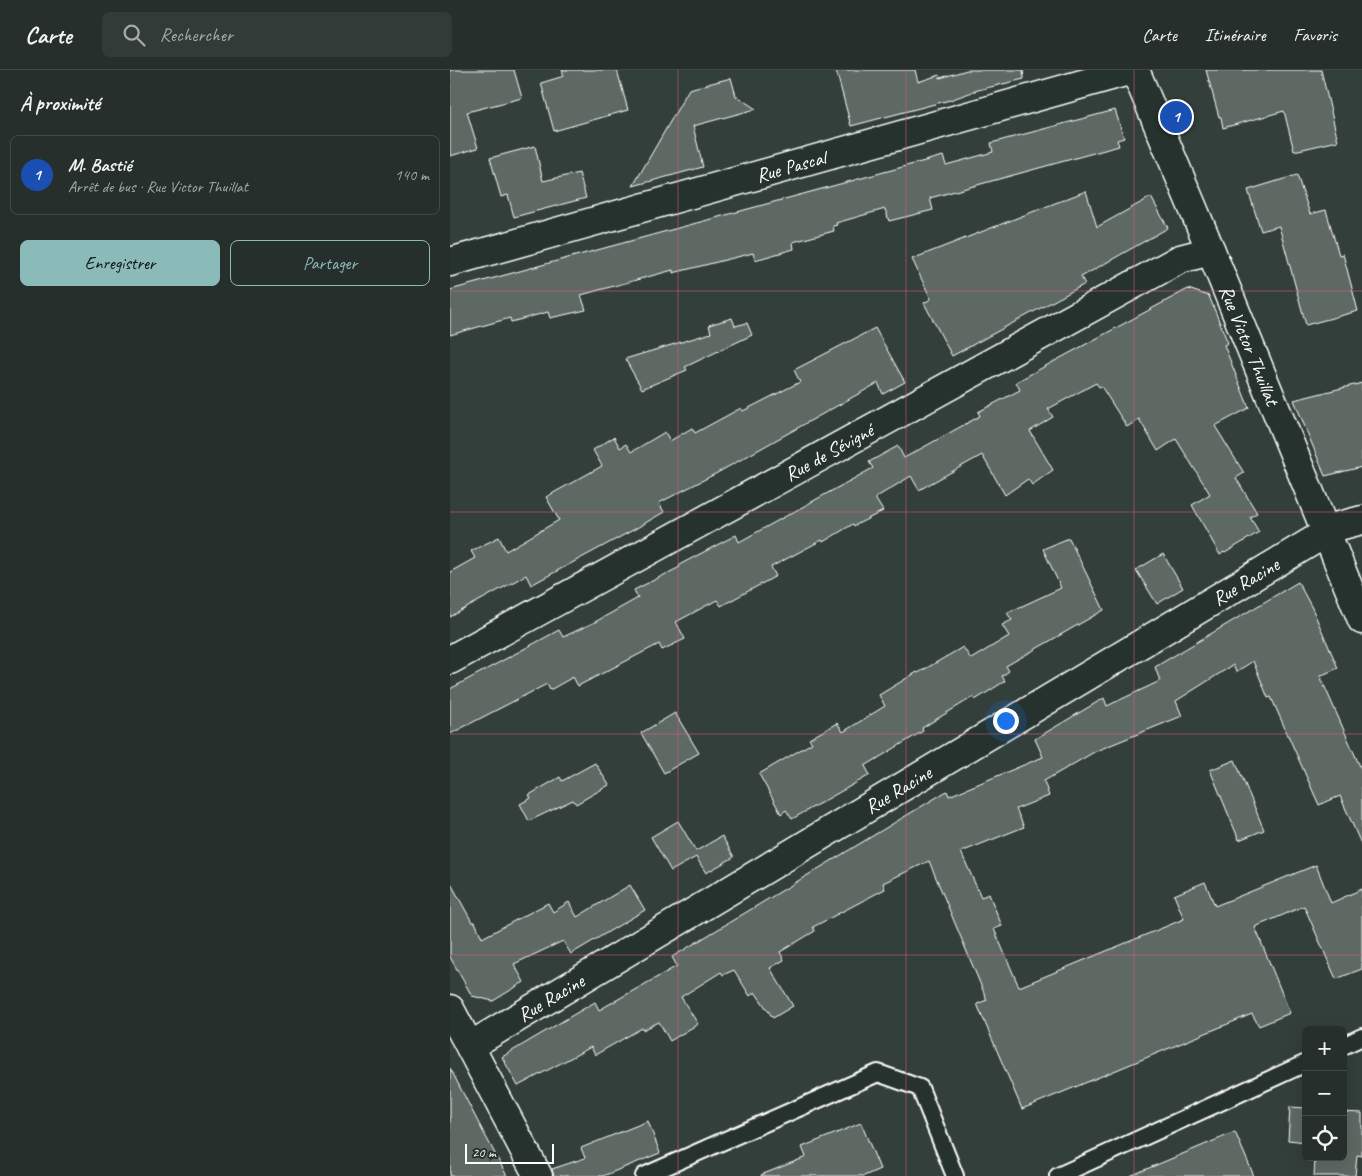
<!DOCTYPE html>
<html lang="fr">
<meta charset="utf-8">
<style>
body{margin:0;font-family:Caveat,sans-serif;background:#323b38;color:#f1f3f6}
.controls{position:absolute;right:15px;bottom:15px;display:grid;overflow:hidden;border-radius:8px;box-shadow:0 5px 20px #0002}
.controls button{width:45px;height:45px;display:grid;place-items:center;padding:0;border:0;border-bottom:1px solid #424a48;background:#262f2c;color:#f1f3f6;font:25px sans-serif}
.scale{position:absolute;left:15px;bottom:12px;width:89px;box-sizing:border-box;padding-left:5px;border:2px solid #fff;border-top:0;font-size:14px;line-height:18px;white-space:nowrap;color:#fff;-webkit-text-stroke:4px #26332d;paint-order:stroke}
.you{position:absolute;left:555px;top:650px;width:18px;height:18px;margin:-12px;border:4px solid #fff;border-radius:50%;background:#1a73e8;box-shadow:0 0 0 8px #1a73e833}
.badge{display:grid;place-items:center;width:32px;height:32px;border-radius:50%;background:#8bbbb9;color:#fff;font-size:16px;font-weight:700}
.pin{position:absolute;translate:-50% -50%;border:2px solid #fff;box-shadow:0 1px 5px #0006}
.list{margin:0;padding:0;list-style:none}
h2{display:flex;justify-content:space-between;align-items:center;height:65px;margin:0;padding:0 20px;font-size:21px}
h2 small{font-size:16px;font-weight:400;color:#a4a9a9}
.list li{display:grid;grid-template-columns:32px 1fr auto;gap:15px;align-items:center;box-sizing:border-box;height:80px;margin:0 10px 10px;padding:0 10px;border:1px solid #424a48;border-radius:8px}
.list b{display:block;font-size:19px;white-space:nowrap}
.list p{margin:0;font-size:16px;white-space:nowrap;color:#a4a9a9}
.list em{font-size:16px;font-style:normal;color:#a4a9a9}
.actions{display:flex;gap:10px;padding:15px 20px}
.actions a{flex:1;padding:11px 0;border:1px solid #8bbbb9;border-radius:8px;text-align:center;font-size:18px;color:#8bbbb9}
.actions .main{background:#8bbbb9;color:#111}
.icon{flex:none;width:28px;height:28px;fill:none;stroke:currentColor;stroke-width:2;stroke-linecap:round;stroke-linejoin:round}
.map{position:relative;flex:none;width:912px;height:1106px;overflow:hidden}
header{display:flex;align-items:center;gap:30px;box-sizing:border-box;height:70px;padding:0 25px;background:#262f2c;border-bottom:1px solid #424a48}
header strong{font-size:24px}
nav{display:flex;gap:28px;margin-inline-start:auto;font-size:18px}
.search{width:350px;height:45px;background:#323b38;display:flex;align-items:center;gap:12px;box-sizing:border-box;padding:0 18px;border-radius:8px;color:#a4a9a9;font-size:19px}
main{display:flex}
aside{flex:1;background:#262f2c}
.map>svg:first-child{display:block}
.building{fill:#5f6964;stroke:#fff}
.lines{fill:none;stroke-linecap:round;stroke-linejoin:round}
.service-casing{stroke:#fff;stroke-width:20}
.minor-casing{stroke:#fff;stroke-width:31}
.service{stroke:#26332d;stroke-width:16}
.minor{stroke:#26332d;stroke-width:28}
.grid{fill:none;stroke:#d45d8c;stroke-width:1;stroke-opacity:0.55}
.labels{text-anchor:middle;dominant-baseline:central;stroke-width:4.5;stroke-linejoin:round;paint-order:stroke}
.street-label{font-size:20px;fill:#fff;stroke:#26332d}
</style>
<header>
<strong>Carte</strong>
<div class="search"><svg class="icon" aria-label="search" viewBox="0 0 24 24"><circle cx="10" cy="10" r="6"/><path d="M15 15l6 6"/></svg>Rechercher</div>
<nav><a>Carte</a><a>Itinéraire</a><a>Favoris</a></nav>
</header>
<main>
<aside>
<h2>À proximité<small></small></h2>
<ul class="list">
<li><span class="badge" style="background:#1a4fb4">1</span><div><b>M. Bastié</b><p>Arrêt de bus · Rue Victor Thuillat</p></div><em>140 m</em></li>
</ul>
<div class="actions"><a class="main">Enregistrer</a><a>Partager</a></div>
</aside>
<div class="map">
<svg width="912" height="1106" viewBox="0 0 912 1106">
<rect width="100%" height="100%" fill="#333f3a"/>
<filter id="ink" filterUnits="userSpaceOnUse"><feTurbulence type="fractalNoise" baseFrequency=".02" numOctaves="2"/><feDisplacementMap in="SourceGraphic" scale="10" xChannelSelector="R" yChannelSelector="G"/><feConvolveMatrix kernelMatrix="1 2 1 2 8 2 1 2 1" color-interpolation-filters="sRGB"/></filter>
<g filter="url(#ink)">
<!-- building -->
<path class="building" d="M0,0h64l8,28 -55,14 11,36 -28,8z
M112,0h55l11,40 -74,21 -13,-48 23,-7z
M386,0h79l3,12 21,-7 1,3 27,-8h56l1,9 -46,11 -28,10 -99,26z
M756,0h115l17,71 -44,10 -10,-40 -61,17 -2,-11h-2z
M281,8l5,18 20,13 -63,17 10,41 -70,19 56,-97z
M665,40l9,28 -7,2 2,6 -189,52 3,12 -44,11 -4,-12 -49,14 1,2 -4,1 1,5 -41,11 1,7 -39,11 -2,-7 -80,20v-3l-92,25 5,15 -36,8 -2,-6 -37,10 -1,-4 -60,17v-45l493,-134 3,9 47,-13 -2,-9z
M85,76l8,35 36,-8 7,25 -72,19 -6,-22 -7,2 -11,-39z
M847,105l13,39 16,-4 13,45 4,-1 15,57 -52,14 -27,-99 -18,5 -13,-41z
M636,121l11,36 54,-30 17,31 -87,49 4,7 -133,72 -28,-53 7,-4 -19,-40z
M738,219l21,7 19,47 -4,2 25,63 -34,18 29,47 -8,5 21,35 -7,4 9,15 -34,21 -1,-1 -4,3 -28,-50 18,-11 -34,-55 -18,12 -19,-32 -12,8 -26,-41 -2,1 -3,-4 -48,26 5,8 -23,14 23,39 -21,15 -4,-6 -23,16 -23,-40 -63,35 -8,-14 -36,22 8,13 -29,15 -1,-2 -30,18 -1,-2 -51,27 5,9 -55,30 -4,-6 -41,22 9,17 -23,11 -3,-6 -81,42 -5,-9 -23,13 -3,-6 -97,50v-45l109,-59 4,7 32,-15 43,-24 -4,-8 46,-23 -1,-2 57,-30 3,7 134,-74 -4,-6 29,-16 6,12 76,-42 -2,-4 42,-22 -4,-8z
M282,248l3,8 12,-3 5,12 -67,32 2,3 -45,19 -17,-30 86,-26 -2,-8z
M425,258l30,54 -22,12 -5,-11 -161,90 -58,30 5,9 -29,17 -104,56 -5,-10 -76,42v-45l25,-14 -4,-7 28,-14 7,14 53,-31 -13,-23 56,-31 -9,-16 21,-13 6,11 6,-4 5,8 34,-20 5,9 22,-13 3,5 46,-25 2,3 57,-29 -6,-12z
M912,313v84l-37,9 -31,-76z
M619,468l35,72 -98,56 3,5 -7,5 3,5 -30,19 -2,-3 -51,31 1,3 -58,35 5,9 -78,44 -6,-9 -5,4 -22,-40 53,-31 -3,-4 28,-16 6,9 42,-26 -6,-11 38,-23 1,1 45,-26 8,12 38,-23 -7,-11 10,-5 -5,-7 54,-25 -18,-39z
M713,484l20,34 -26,16 -21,-34z
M848,512l14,26 26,60 -18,8 42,95v75l-22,-50 -21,9 -48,-108 -3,1 -15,-37 -17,11 -3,-7 -57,36 6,15 -86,35 -52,30 5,15 -33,13 8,18 -63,25 20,45 8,-3 13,32 -8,3 25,58 165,-68 -10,-24 31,-13 10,24 101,-41 15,38 31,-14v80l-26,10 -32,-73 -49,21 35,86 -31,13 -7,-12 -230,95 -45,-105 10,-4 -58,-139 -46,22 2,6 -72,38 2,4 -35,21 4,8 -14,8 23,38 -20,12 -18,-26 -5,4 -16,-26 -11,5 -2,-3 -40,25 17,27 -28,17 -11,-19 -16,8 -1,-2 -47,27 -4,-8 -73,39 -16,-29 93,-55 4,8 78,-44 -5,-9 275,-166 2,5 94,-39 -8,-18 69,-41 3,8 53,-25 -5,-14z
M225,643l24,40 -35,20 -23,-40z
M785,690l29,70 -25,10 -29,-70z
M145,693l14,22 -33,19 -3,-4 -44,21 -9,-17 11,-6 -2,-3 31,-18 2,4z
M228,751l18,30 26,-15 12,21 -28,16 -10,-16 -25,14 -20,-34z
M0,812l22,40h3l7,16 66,-35 5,9 16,-10 8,15 53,-32 15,25 -74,44 -8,-13 -49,23 10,18 -31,19 -21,-5 -22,-39z
M0,998l28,54 29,54h-57z
M840,1037l16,1v34l-18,-2z
M893,1042l19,1v43l-5,-1 -2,21h-41l1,-19h28z
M198,1051l12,32 -57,23h-49l-2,-7 33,-11 -4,-10z
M411,1053l19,46 -16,7h-103v-1l45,-18 -4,-10z
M785,1062l19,44h-124z"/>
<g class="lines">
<!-- service casing -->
<g class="service-casing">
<path id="service" d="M893,976l19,-9
M194,1106l234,-103 42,15 35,88
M608,1106l248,-113"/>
</g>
<!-- minor casing -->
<g class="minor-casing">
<g id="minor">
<path id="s1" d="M685,0l76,181 151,369"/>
<path id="s2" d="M0,192l682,-192"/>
<path id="s3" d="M0,590l730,-401 31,-8"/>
<path d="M0,939l88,167"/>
<path id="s4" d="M20,976l856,-513 13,-7 23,-6"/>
</g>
</g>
<!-- service -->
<use href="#service" class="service"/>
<!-- minor -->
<use href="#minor" class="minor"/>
</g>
</g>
<!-- grid -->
<path class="grid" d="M228,0v1106M456,0v1106M684,0v1106M0,221h912M0,442h912M0,664h912M0,885h912"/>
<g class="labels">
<!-- street labels -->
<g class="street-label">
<text stroke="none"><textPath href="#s2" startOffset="354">Rue Pascal</textPath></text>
<text stroke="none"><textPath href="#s1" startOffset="298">Rue Victor Thuillat</textPath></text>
<text stroke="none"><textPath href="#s3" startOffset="432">Rue de Sévigné</textPath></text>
<text stroke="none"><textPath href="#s4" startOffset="904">Rue Racine</textPath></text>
<text stroke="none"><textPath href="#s4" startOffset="499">Rue Racine</textPath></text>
<text stroke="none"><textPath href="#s4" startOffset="94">Rue Racine</textPath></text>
</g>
</g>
</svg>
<div class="controls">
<button>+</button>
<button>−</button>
<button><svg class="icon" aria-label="locate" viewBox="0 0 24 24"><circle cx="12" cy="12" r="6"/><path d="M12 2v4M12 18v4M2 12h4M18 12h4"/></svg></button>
</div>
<div class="scale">20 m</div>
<div class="you"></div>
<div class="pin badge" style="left:726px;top:47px;background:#1a4fb4">1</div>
</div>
</main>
